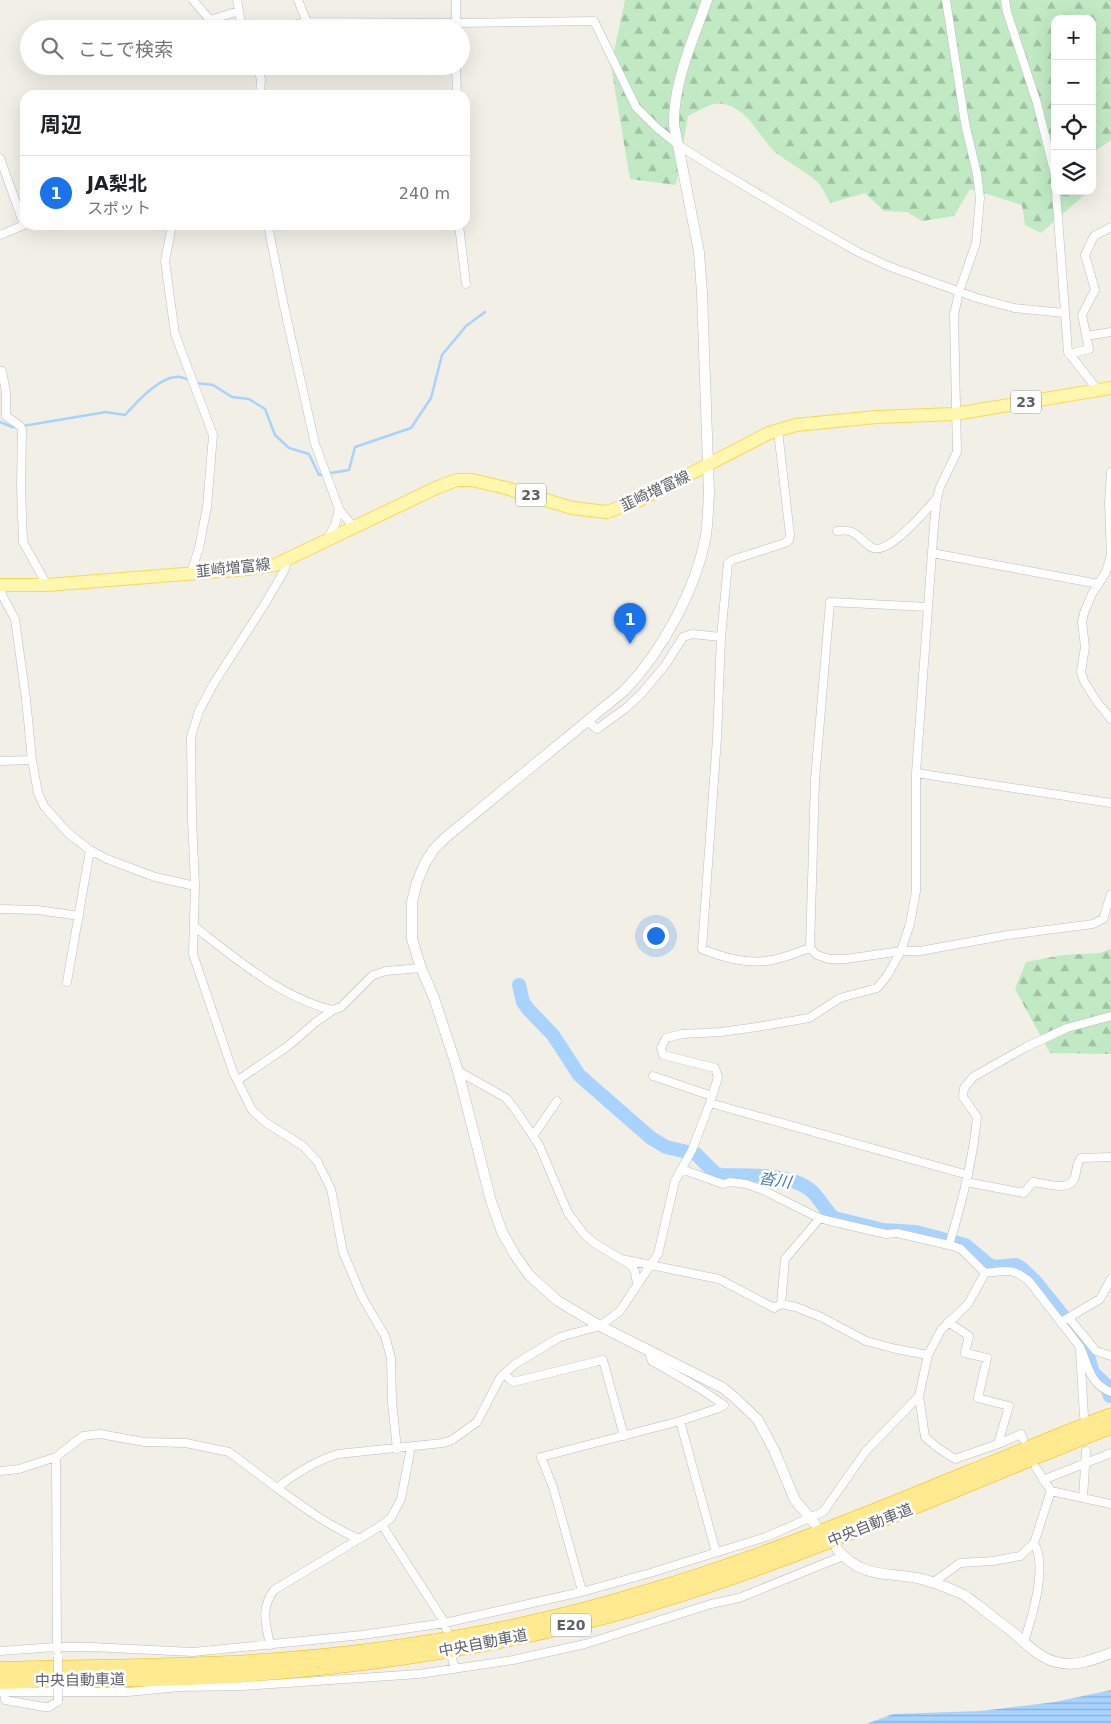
<!DOCTYPE html>
<html lang="ja">
<meta charset="utf-8">
<style>
body{margin:0;font-family:"DejaVu Sans","Noto Sans JP",sans-serif;background:#f6f6f6;color:#202124}
.controls{position:absolute;right:15px;top:15px;display:grid;overflow:hidden;border-radius:10px;box-shadow:0 5px 20px #0002}
.controls button{width:45px;height:45px;display:grid;place-items:center;padding:0;border:0;border-bottom:1px solid #e0e0e0;background:#fff;color:#202124;font:25px sans-serif}
.you{position:absolute;left:655px;top:935px;width:18px;height:18px;margin:-12px;border:4px solid #fff;border-radius:50%;background:#1a73e8;box-shadow:0 0 0 8px #1a73e833}
.badge{display:grid;place-items:center;width:32px;height:32px;border-radius:50%;background:#1a73e8;color:#fff;font-size:16px;font-weight:700}
.pin{position:absolute;translate:-50% -41px;filter:drop-shadow(0 1px 2px #0008)}
.pin::after{content:'';position:absolute;top:26px;width:18px;height:15px;background:inherit;clip-path:polygon(0 0,100% 0,50% 100%)}
.list{margin:0;padding:0;list-style:none}
h2{display:flex;justify-content:space-between;align-items:center;height:65px;margin:0;padding:0 20px;font-size:21px}
h2 small{font-size:16px;font-weight:400;color:#757577}
.list li{display:grid;grid-template-columns:32px 1fr auto;gap:15px;align-items:center;box-sizing:border-box;height:75px;padding:0 20px;border-top:1px solid #e0e0e0}
.list b{display:block;font-size:19px;white-space:nowrap}
.list p{margin:0;font-size:16px;white-space:nowrap;color:#757577}
.list em{font-size:16px;font-style:normal;color:#757577}
.icon{flex:none;width:28px;height:28px;fill:none;stroke:currentColor;stroke-width:2;stroke-linecap:round;stroke-linejoin:round}
.map{position:relative;flex:none;width:1111px;height:1724px;overflow:hidden}
.search{position:absolute;background:#fff;box-shadow:0 5px 20px #0002;left:20px;top:20px;width:450px;height:55px;display:flex;align-items:center;gap:12px;box-sizing:border-box;padding:0 18px;border-radius:28px;color:#757577;font-size:19px}
.panel{position:absolute;background:#fff;box-shadow:0 5px 20px #0002;left:20px;top:90px;width:450px;height:140px;border-radius:15px}
.map>svg:first-child{display:block}
.forest{fill:url(#forest-firs)}
.water{fill:url(#water-rules)}
.lines{fill:none;stroke-linecap:round;stroke-linejoin:round}
.stream{stroke:#a8d3ff;stroke-width:2.5}
.river{stroke:#a8d3ff;stroke-width:14}
.minor-casing{stroke:#babdc2;stroke-width:9}
.tertiary-casing{stroke:#babdc2;stroke-width:11}
.primary-casing{stroke:#fcd854;stroke-width:14}
.motorway-casing{stroke:#f7ba00;stroke-width:15}
.minor{stroke:#fff;stroke-width:8}
.tertiary{stroke:#fff;stroke-width:10}
.primary{stroke:#fff7ad;stroke-width:12}
.motorway{stroke:#ffea8f;stroke-width:14}
.minor-bridge-casing{stroke:#babdc2;stroke-width:9;stroke-linecap:butt}
.minor-bridge{stroke:#fff;stroke-width:8}
.labels{text-anchor:middle;dominant-baseline:central;stroke-width:5;stroke-linejoin:round;paint-order:stroke}
.shield{fill:#fff;stroke:#8e9095;stroke-width:1}
.shield-label{font-size:14px;font-weight:bold;fill:#5d6167}
.street-label{font-size:15px;fill:#5d6167;stroke:#fff}
.water-label{font-size:16px;font-style:italic;fill:#3e76c4;stroke:#fff}
</style>
<div class="map">
<svg width="1111" height="1724" viewBox="0 0 1111 1724">
<defs>
<pattern id="forest-firs" width="22" height="20" patternUnits="userSpaceOnUse" patternTransform="scale(1.25)"><rect width="22" height="20" fill="#c1eac4"/><path d="M5 1l3.5 6h-7zM16 11l3.5 6h-7z" fill="#a0c1a3"/></pattern>
<pattern id="water-rules" width="6" height="5" patternUnits="userSpaceOnUse" patternTransform="scale(1.25)"><rect width="6" height="5" fill="#a8d3ff"/><path d="M0 2.5h6" fill="none" stroke="#8cafd2"/></pattern>
</defs>
<rect width="100%" height="100%" fill="#f1efe6"/>
<!-- forest -->
<path class="forest" d="M625,0h486v140l-19,13v-134h-37v172h34l-48,42 -16,-8 -3,-20 -52,-16 -16,27 -32,5 -15,-9 -23,-1 -19,-18 -35,10c-4,-7 -8,-18 -15,-23 -13,-11 -28,-18 -41,-29 -16,-16 -25,-41 -50,-47 -11,-3 -26,7 -36,12l-12,69 -46,-6 -19,-113z
M1111,949v105l-61,-1 -35,-64 11,-27 37,-7 37,-2z"/>
<!-- water -->
<path class="water" d="M1111,1690v34h-245l27,-10 88,-3 74,-9z"/>
<g class="lines">
<!-- stream -->
<path class="stream" d="M196,383l17,2 19,12 17,2 16,10 10,26 14,13 20,6 10,21 30,-5 6,-23 56,-19 20,-30 11,-43 24,-29 19,-14
M0,422l12,5h5
M23,426l83,-14 19,3c11,-12 33,-37 51,-38 5,-1 10,2 15,4"/>
<!-- river -->
<path class="river" d="M519,985l4,17 5,7 25,26 26,40 9,8 63,55 15,9 30,7 20,20 6,1c25,1 66,-2 87,14 11,8 15,21 25,29l49,12 33,2 49,13 24,20 6,2 21,-2 5,3 13,12 50,62 9,31 13,12 4,11"/>
<!-- minor casing -->
<g class="minor-casing">
<path id="minor" d="M193,0l17,20 29,-9
M237,0l5,29
M298,0l9,22
M456,0v29
M1005,0l2,12 30,91 18,72
M274,29l33,-7 149,1 138,-2 42,86 21,21 21,17 40,25 96,57 44,25 30,14 89,32 37,10 50,5
M256,66l5,13 -1,16
M456,66l1,29
M0,158l24,67 -24,10
M1056,191l12,161 29,37
M172,225l-7,36 10,73 38,101 -6,72 -8,41 -8,25
M268,225l16,81 31,138 24,65 15,19
M459,225l7,59
M1086,336l25,-4
M1069,354l20,-5 -7,-34 13,-25 -10,-35 9,-19 17,-9
M0,371h2l4,21v24l14,10 2,3 -1,58 2,55 24,43
M1111,472l-2,31 2,52 -5,17 -14,22 -8,19 -2,9 3,25 -4,25 3,9 13,21 14,17
M837,531c19,-3 21,7 34,16 16,11 56,-38 66,-49
M327,540l8,-15 4,-16
M932,553l167,31
M288,560l-4,11 -18,31 -52,81 -15,28 -8,26 1,81 3,68 -2,68 40,118 19,38 13,12 38,24 14,15 14,28 12,63 19,45 23,39 6,22 1,44 5,47
M0,586l3,11 12,22 11,80 6,61 6,33 6,13 24,27 22,17 17,9 48,18 40,9
M721,637l7,-74 4,-3 53,-17 4,-3 1,-5 -12,-104
M588,722l9,7 29,-21 16,-15 24,-29 17,-27 9,-3 29,3 -4,101 -15,211c22,9 46,16 70,11 13,-2 26,-8 38,-12l7,7 12,4h17l55,-8h19l88,-16 85,-11 10,-5 8,-25
M0,761l32,-1
M916,773l195,30
M0,909l38,1 41,6
M195,927c40,31 88,72 138,83
M810,948l5,-168 15,-178 98,5
M67,982l23,-132
M458,1071l48,27 11,14 22,33 29,68 16,21 9,8 39,24 3,6 2,12
M653,1076l59,20
M238,1080l50,-34 28,-24 17,-12 8,-3 32,-32 13,-4 35,-3
M710,1103l258,72
M533,1136l24,-35
M681,1169l42,15 7,-2 16,2 17,6 56,28 11,3 56,13 11,-1 56,13 8,3 24,24c20,-2 27,-6 44,8l51,66c9,19 9,37 31,45
M966,1182l58,11 9,-11c12,1 37,11 42,-5 2,-7 1,-13 6,-19l30,-1
M949,1245c13,-42 24,-85 28,-128l-14,-20 1,-9 9,-11 53,-30 41,-19 44,-12
M621,1259l98,20 55,29 7,-4 15,3 25,10 45,24 30,8 32,6
M985,1273l-17,31 -27,26 -13,25 -9,41 6,41 13,11 17,11 43,-15
M781,1304l4,-45 35,-41
M1069,1318l27,33 15,5
M948,1322l21,14 -4,17 22,5 -9,40 31,8 -11,38 23,-10 2,5
M1061,1322l39,-23 11,-20
M1080,1351l4,65
M504,1374l9,8 90,-22 21,76
M680,1421l36,131
M411,1447l-10,52 -10,19 -9,7 63,98 2,8
M56,1457l1,193
M1036,1468l15,23 60,13
M0,1471l19,-2 37,-12 27,-21 17,-2 44,8 42,1 43,9 48,36c19,-15 38,-27 61,-34l105,-11 9,-3 25,-18 23,-44 15,-14 45,-27 40,-11 20,-15 38,-57 17,-73 17,-31 18,-47 8,-26 -3,-9 -52,-13 -2,-7 5,-10 16,-4 39,-2 36,-5 52,-9 31,-20 37,-10 10,-12 14,-25 9,-27 6,-33v-118l18,-248 3,-27 3,-11 17,-35 -3,-137 5,-23 17,-49 4,-45 -3,-24 -12,-51 -19,-123
M1043,1480l68,-27
M277,1488c26,19 52,38 82,51
M1083,1498l3,-47
M934,1582l26,-19 33,-2 27,-5 14,-13 17,-52
M582,1591l-29,-104 -12,-30 139,-36 39,-13 5,-3 -25,-17 -47,-27 -3,-9
M1024,1642c8,-25 24,-75 10,-99
M270,1645c-4,-21 -10,-36 4,-55l108,-65
M0,1651l56,-4h35l102,5 169,-17 83,-12 140,-32 65,-18 116,-36 57,-25 43,-61 53,-55
M452,1658l3,11
M0,1692h128l51,-5 64,-1 176,-12 94,-14 72,-16 126,-40 28,-6 104,-42
M4,1692l1,8 39,7h5l9,-6"/>
</g>
<!-- tertiary casing -->
<g class="tertiary-casing">
<path id="tertiary" d="M707,0c-14,41 -34,82 -33,125l25,127 3,41 7,200c-1,14 -1,28 -3,42 -10,54 -43,115 -81,155l-180,148 -11,11 -9,14 -8,19 -5,20v37l9,29 13,30 24,73 33,130 11,31 13,23 14,20 29,26 42,25 123,62 11,9 24,23 16,30 21,50 20,24
M837,1549c25,29 46,23 80,29 15,3 29,9 43,15 7,3 13,9 19,13 10,8 20,16 30,23 15,12 28,28 47,33 19,5 37,-2 55,-9"/>
</g>
<!-- primary casing -->
<g class="primary-casing">
<path id="primary" d="M0,585h47l200,-16 28,-4 163,-78 19,-7h15l34,8 66,20 35,4 31,-11 131,-68 27,-8 80,-8 79,-3 156,-26"/>
</g>
<!-- motorway casing -->
<g class="motorway-casing">
<path id="motorway" d="M0,1669c92,-3 185,-2 277,-9 122,-9 253,-32 369,-68 111,-33 219,-77 326,-121 46,-18 92,-39 139,-56
M0,1682c69,-3 139,-1 208,-5 127,-7 254,-24 377,-55 182,-46 352,-127 526,-195"/>
</g>
<!-- minor -->
<use href="#minor" class="minor"/>
<!-- tertiary -->
<use href="#tertiary" class="tertiary"/>
<!-- primary -->
<use href="#primary" class="primary"/>
<!-- motorway -->
<use href="#motorway" class="motorway"/>
<!-- minor-bridge casing -->
<g class="minor-bridge-casing">
<path id="minor-bridge" d="M58,1701v-44"/>
</g>
<!-- minor-bridge -->
<use href="#minor-bridge" class="minor-bridge"/>
</g>
<g class="labels">
<!-- shield labels -->
<g class="shield">
<rect x="1011" y="390.5" width="30" height="23" rx="4"/>
<rect x="516" y="483.5" width="30" height="23" rx="4"/>
<rect x="551" y="1613.5" width="40" height="23" rx="4"/>
</g>
<g class="shield-label">
<text x="1026" y="402">23</text>
<text x="531" y="495">23</text>
<text x="571" y="1625">E20</text>
</g>
<!-- street labels -->
<g class="street-label">
<text transform="translate(655 491) rotate(-25)">韮崎増富線</text>
<text transform="translate(233 568) rotate(-6)">韮崎増富線</text>
<text transform="translate(870 1525) rotate(-22)">中央自動車道</text>
<text transform="translate(483 1643) rotate(-11)">中央自動車道</text>
<text transform="translate(80 1680) rotate(-1)">中央自動車道</text>
</g>
<!-- water labels -->
<g class="water-label">
<text transform="translate(775 1180) rotate(9)">沓川</text>
</g>
</g>
</svg>
<div class="controls">
<button>+</button>
<button>−</button>
<button><svg class="icon" aria-label="locate" viewBox="0 0 24 24"><circle cx="12" cy="12" r="6"/><path d="M12 2v4M12 18v4M2 12h4M18 12h4"/></svg></button>
<button><svg class="icon" aria-label="layers" viewBox="0 0 24 24"><path d="M12 4l9 5-9 5-9-5zM3 14l9 5 9-5"/></svg></button>
</div>
<div class="you"></div>
<div class="pin badge" style="left:630px;top:644px">1</div>
<div class="search"><svg class="icon" aria-label="search" viewBox="0 0 24 24"><circle cx="10" cy="10" r="6"/><path d="M15 15l6 6"/></svg>ここで検索</div>
<section class="panel">
<h2>周辺<small></small></h2>
<ul class="list">
<li><span class="badge">1</span><div><b>JA梨北</b><p>スポット</p></div><em>240 m</em></li>
</ul>
</section>
</div>
